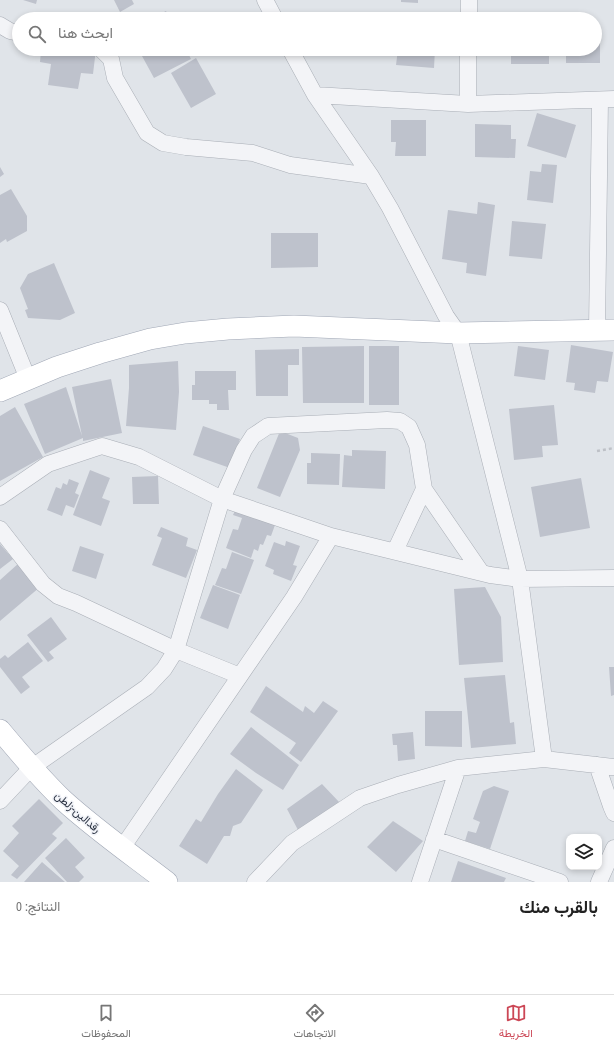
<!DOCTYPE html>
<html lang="ar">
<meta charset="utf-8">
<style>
body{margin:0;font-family:"Archivo Narrow",Vazirmatn,sans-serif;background:#f6f6f6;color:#222;direction:rtl}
.controls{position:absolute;right:12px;bottom:12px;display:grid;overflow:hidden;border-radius:8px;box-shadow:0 2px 6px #0003}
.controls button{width:36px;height:36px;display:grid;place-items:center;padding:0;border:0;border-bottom:1px solid #e0e0e0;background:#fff;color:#222;font:20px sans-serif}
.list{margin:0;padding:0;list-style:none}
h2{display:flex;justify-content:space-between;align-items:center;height:52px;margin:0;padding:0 16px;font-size:17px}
h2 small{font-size:13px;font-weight:400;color:#767676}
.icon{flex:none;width:22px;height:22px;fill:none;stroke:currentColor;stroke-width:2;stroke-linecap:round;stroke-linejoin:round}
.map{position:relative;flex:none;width:614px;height:882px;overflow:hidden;direction:ltr}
.search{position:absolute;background:#fff;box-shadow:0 2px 6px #0003;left:12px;right:12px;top:12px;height:44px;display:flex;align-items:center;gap:10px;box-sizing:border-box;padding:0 14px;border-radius:22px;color:#767676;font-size:15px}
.sheet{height:112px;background:#fff}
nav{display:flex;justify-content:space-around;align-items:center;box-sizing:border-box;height:56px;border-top:1px solid #e0e0e0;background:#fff;font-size:11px;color:#767676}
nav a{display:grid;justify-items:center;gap:2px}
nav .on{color:#cc4756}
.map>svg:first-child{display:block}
.building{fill:#bec2cc}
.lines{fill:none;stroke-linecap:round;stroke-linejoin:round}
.minor-casing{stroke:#a9aeb6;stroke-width:17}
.major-casing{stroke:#a0a7b5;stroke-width:22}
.path{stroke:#bec1c7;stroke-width:2.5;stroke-dasharray:3 3;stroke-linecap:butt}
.minor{stroke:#f3f4f7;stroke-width:16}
.major{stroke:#fff;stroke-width:21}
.labels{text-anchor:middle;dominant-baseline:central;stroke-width:3;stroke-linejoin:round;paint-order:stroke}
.street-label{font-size:11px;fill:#293140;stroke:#f0f2f7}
</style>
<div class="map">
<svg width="614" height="882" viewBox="0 0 614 882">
<rect width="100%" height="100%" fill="#e0e4e9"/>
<!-- building -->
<path class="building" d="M23,0h14l-1,4z
M114,0h18l2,4 -14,8z
M401,0h17v3l-17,-1z
M166,11l4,8h-20z
M595,26h5v37h-34v-10h-10v-4h39z
M80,49h16l-3,25 -12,-1 -3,16 -30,-4 3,-21 -11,-2 1,-11 38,5z
M155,49h31l5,10 -37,19 -12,-22z
M398,49h37l-1,19 -38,-3z
M511,49h38v15h-38z
M196,58l20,36 -25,14 -20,-35z
M537,113l39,12 -10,33 -39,-12z
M391,120h35v36h-31l1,-14h-5z
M475,124l36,1v14h5l-1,19 -40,-1z
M542,164l15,1 -4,38 -26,-3 3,-29 11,1z
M0,167l4,7 -4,3z
M11,189l16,27v15l-20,11 -1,-3 -6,4v-48z
M478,202l17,3 -9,71 -20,-3 1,-10 -25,-4 6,-49 29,4z
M512,221l34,3 -4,35 -33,-3z
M271,233h47v34l-47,1z
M54,263l21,50 -15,7 -32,-2 -3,-8 3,-1 -8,-21 8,-14z
M571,345l42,7 -5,30 -11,-1 -2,12 -21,-3 1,-7 -9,-1z
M364,346v57h-61l-1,-56z
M369,346h30v59h-30z
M518,346l31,4 -4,30 -31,-4z
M299,349v16h-11v31h-32l-1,-46z
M178,361l1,31 -3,38 -50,-4 3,-38v-23z
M195,371h41v19h-8l1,20h-12v-6h-8v-4h-17v-15h3z
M111,379l11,54 -39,8v-3l-38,16 -21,-50 42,-17 16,49 -10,-49z
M554,405l4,40 -16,1 1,11 -29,3 -5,-51z
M15,407l28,50 -43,24v-65z
M203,426l37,13 -10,29 -37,-13z
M280,431l18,7 2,12 -20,47 -23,-9z
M352,450l34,1 -1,38 -43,-2 2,-32 8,1z
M311,453l29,1 -1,31 -32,-1v-21h4z
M90,470l20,8 -8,20 8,3 -9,25 -28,-11z
M158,476l1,28h-26l-1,-27z
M581,478l9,50 -50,9 -9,-50z
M69,479l10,4 -4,10 4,2 -5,13 -8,-3 -4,11 -15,-6 9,-23 5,2 2,-6 4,2z
M237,506l38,19 -4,11 -4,-1 -4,10 -3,-1 -2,7 -4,-2 -3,9 -25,-10 7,-19 5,1 4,-12 -9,-3z
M161,527l27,11 -2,8 11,4 -11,28 -34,-13 10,-27 -5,-2z
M286,541l14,5 -7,19 4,1 -6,15 -18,-7 1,-4 -9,-4 9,-24 11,4z
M0,544l13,15 -13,10z
M80,546l24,8 -8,25 -24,-8z
M232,552l22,8 -13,34 -26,-9 7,-17 4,1z
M19,563l21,24 -40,34v-41z
M213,585l27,10 -12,34 -28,-11z
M485,587l16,30 2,45 -44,3 -5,-76z
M51,617l16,22 -18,13 5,6 -6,4 -21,-27z
M28,642l15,19 -21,16 8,10 -9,7 -21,-27v-8l5,-4 3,3z
M609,667h5v28l-3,1z
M505,675l5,48 4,-1 2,22 -45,4 -7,-70z
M266,686l37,26 2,-6 9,7 9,-12 15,10 -37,51 -12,-9 7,-10 -46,-31z
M425,711h37v36l-37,-1z
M251,727l48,38 -16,25 -27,-17 -26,-19z
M413,732l2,27 -17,2 -1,-16h-4l-1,-11z
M236,769l27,21 -22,33 -8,3 -3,10h-6l-17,28 -28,-18 17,-27 5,3 17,-28z
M322,784l18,19 -42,27 -11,-21z
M494,786l15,5 -19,58 -25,-8 3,-10 8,2 4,-11 -7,-3 10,-28z
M39,799l24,24 -11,11 5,4 -40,41 -6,-4 8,-9 -16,-15 16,-18 -7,-7z
M393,821l30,20 -27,31 -29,-25z
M66,838l19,20 -10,9 9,10 -5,5h-12l-22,-24z
M458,861l48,17 -2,4h-53z
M42,862l23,20h-41z"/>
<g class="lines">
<!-- minor casing -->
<g class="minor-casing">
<path id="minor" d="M265,0l10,19
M469,19v-19
M0,25l10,6 9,2
M101,49l10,10 4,19 32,55 16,10 23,4 67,6 37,12 81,11
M290,49l25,46 56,81 19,32 56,108 12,17 62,246 24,180
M315,95l153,9 146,-5
M468,104v-55
M0,310l28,69
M597,330l3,-230
M0,497l48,-33 54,-18 37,11 83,42 109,37 159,39 30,4 94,-1
M0,529l43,55 15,12 18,7 100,47 64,26
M395,551l29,-62
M597,765l14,41 3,7
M0,801l31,-33 116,-81 17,-18 12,-19 46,-151 22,-49 9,-14 15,-10 119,-6 13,1 9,6 8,18 7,44 57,83
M434,839l126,43
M122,848l172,-251 37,-61
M255,882l37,-39 68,-45 38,-13 60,-17 86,-9 70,8
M420,882l38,-114
M599,882l15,-34"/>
</g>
<!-- major casing -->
<g class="major-casing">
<path id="major" d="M0,391l57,-24 43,-14 50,-14 35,-6 43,-4 66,-3 164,7 156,-3
M0,730c20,24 40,48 63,70 33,30 69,55 104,82"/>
</g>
<!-- path -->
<path class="path" d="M597,451l17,-3"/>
<!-- minor -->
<use href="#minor" class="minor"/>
<!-- major -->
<use href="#major" class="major"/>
</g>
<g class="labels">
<!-- street labels -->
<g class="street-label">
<text transform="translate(78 812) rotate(41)">رقدالين-زلطن</text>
</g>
</g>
</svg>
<div class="controls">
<button><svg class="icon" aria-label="layers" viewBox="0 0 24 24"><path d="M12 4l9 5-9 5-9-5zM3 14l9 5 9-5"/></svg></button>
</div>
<div class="search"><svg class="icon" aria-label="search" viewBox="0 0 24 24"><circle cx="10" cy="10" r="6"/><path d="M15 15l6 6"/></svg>ابحث هنا</div>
</div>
<section class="sheet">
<h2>بالقرب منك<small>النتائج: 0</small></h2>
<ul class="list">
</ul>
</section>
<nav>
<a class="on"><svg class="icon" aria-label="map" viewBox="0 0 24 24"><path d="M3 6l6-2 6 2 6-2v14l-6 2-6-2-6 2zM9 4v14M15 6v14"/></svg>الخريطة</a>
<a><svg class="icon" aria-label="directions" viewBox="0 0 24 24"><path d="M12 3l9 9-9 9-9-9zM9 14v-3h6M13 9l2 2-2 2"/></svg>الاتجاهات</a>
<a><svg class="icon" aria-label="saved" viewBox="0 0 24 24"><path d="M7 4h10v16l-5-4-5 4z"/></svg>المحفوظات</a>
</nav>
